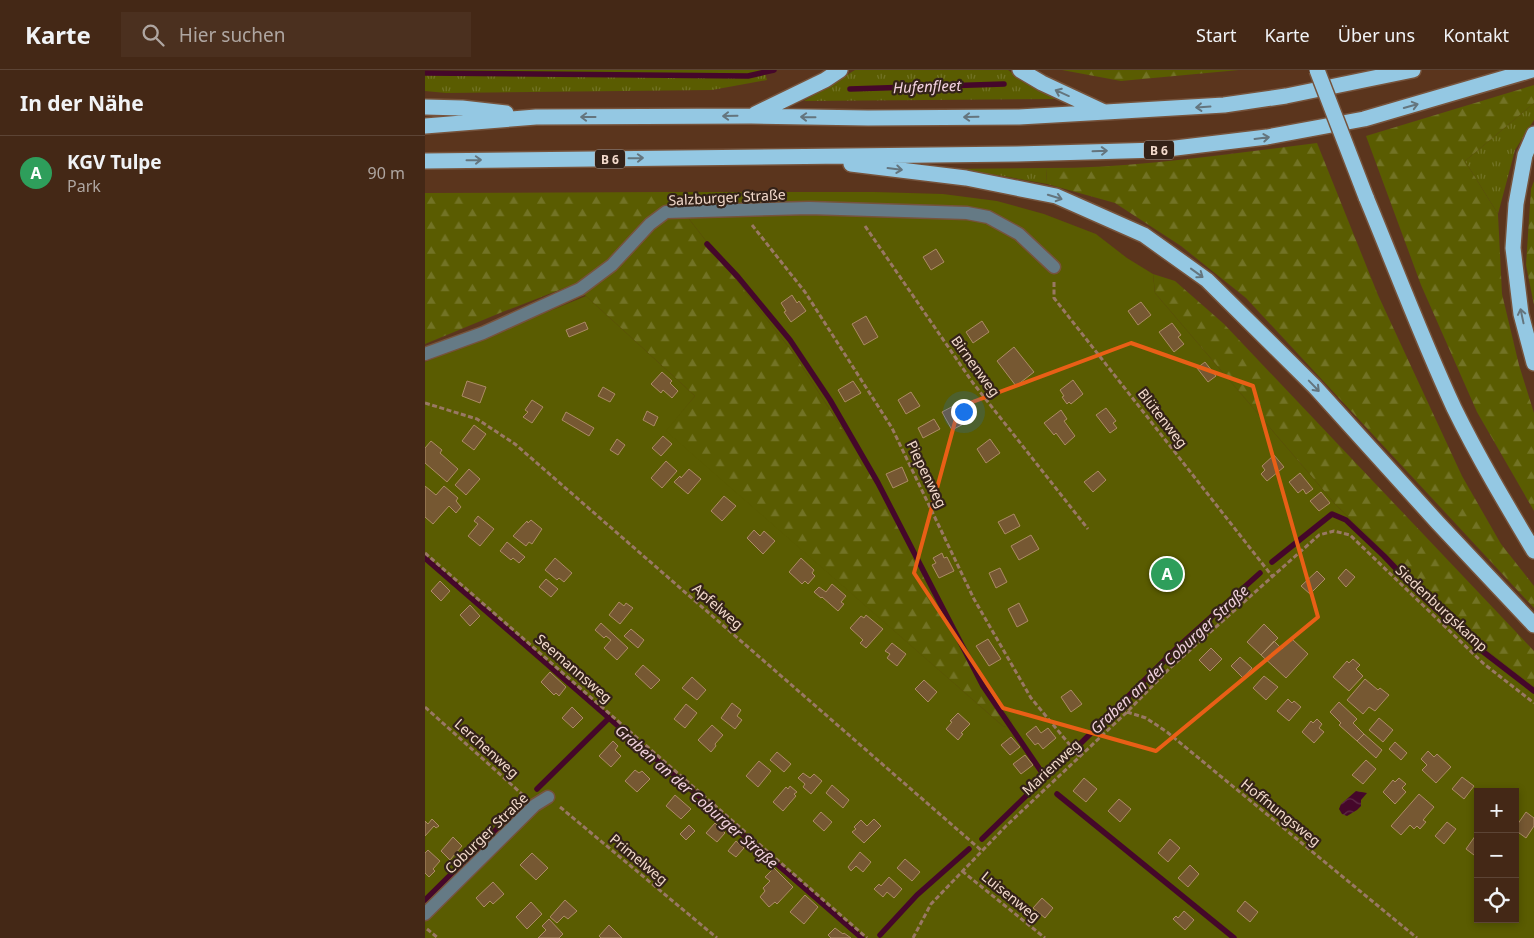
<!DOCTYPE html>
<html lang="de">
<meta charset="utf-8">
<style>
body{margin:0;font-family:"Noto Sans",sans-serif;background:#4b301f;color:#f1f3f6}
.controls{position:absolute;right:15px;bottom:15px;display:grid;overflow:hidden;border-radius:0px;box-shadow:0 2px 8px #0003}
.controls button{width:45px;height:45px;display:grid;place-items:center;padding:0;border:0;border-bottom:1px solid #5c4435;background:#442816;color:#f1f3f6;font:25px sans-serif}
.you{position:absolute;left:538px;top:341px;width:18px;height:18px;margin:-12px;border:4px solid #fff;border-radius:50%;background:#1a73e8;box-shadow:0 0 0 8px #1a73e833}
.badge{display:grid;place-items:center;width:32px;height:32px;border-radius:50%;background:#68c4f0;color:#fff;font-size:16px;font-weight:700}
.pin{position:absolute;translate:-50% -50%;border:2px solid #fff;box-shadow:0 1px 5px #0006}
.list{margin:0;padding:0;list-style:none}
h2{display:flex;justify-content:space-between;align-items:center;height:65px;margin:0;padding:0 20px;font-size:21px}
h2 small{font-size:16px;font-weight:400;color:#afa6a1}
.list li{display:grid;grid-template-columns:32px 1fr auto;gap:15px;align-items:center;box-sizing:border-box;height:75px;padding:0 20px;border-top:1px solid #5c4435}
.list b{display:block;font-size:19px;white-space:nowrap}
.list p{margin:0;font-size:16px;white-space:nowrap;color:#afa6a1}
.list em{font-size:16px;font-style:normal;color:#afa6a1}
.icon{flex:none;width:28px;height:28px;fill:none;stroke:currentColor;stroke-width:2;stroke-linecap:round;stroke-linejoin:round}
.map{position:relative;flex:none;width:1109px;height:868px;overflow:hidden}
header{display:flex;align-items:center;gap:30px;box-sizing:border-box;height:70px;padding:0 25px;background:#442816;border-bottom:1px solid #5c4435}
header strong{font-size:24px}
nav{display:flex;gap:28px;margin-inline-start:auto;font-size:18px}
.search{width:350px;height:45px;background:#4b301f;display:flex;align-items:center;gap:12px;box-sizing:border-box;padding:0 18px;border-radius:0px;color:#afa6a1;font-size:19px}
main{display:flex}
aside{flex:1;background:#442816}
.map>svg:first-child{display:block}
.grass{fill:url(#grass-tufts)}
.forest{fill:url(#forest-firs)}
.garden{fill:#5a5c01;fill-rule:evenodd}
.water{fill:url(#water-waves)}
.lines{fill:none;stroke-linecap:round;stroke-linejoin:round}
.stream{stroke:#45072a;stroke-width:5.5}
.building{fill:#765832;stroke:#ac8c65}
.minor-casing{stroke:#76533c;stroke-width:15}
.highway-casing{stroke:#76533c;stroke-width:18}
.path{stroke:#997864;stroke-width:3;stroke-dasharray:5 2.5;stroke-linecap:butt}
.minor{stroke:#657a85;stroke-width:12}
.highway{stroke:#94c8e3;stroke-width:15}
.highway-bridge-casing{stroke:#76533c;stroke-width:18;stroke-linecap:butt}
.highway-bridge{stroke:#94c8e3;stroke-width:15}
.oneway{stroke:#64757e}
.marked{fill:none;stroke:#e95f16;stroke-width:4;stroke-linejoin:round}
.labels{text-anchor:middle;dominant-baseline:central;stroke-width:4.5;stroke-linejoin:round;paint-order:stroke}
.shield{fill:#342218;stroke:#baa396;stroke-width:1}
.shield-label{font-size:12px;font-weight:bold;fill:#f3dacc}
.street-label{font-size:14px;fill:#f3dacc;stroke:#342218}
.water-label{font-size:15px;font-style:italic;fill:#f2d2df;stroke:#342218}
</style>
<header>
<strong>Karte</strong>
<div class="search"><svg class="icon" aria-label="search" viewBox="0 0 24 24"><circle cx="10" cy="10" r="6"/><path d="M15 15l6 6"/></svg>Hier suchen</div>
<nav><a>Start</a><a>Karte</a><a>Über uns</a><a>Kontakt</a></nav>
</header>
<main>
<aside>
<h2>In der Nähe<small></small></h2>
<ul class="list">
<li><span class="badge" style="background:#2e9e5b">A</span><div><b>KGV Tulpe</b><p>Park</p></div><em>90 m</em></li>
</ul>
</aside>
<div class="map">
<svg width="1109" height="868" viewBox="0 0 1109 868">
<defs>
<pattern id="grass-tufts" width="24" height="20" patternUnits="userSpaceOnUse" patternTransform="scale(1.25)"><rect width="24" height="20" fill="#5a5c01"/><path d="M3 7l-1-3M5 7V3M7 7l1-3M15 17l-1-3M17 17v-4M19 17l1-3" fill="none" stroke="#727325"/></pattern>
<pattern id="forest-firs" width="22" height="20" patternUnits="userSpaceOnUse" patternTransform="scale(1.25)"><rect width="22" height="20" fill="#5a5c01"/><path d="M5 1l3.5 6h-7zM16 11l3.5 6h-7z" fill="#727325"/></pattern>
<pattern id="water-waves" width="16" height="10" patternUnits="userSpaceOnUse" patternTransform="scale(1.25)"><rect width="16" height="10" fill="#45072a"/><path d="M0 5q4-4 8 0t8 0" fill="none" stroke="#602b48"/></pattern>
</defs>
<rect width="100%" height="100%" fill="#5b351d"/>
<!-- grass -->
<path class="grass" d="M0,0h339l3,10 -55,10 -266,3 -21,-2z
M430,0h153l18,13 32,16 -254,2z
M1109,33v17l-19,30 -17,64 -33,-53z
M621,98l1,16 -50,-9 -56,-6z"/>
<!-- forest -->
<path class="forest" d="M637,0h177l-118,11z
M1109,15v18l-69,58 33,53 4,80 17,71 15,48v98l-57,-99 -56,-127 -55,-149z
M892,73l61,152 84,181 39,68 33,42v22l-288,-310 -65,-52 -66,-43 -68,-19 -1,-16c91,0 181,-14 271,-25z
M1109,111v124l-8,-40 5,-76z
M243,122l126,162 83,129 109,200 26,39 -8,5 -339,-296 30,-35 -109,-100 -14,-11 -72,28 -75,31v-151z
M728,204l22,7 49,43 310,327v36l-55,-43 -143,-139 -181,-212z"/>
<!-- garden -->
<path class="garden" d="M243,122h207l68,2 54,7 47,13 52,20 31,24 26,16 2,19 181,212 143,139 55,43v251h-1109v-576l161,-66 109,100 -29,35 338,296 8,-5 -26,-39 -109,-200 -83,-129zM1053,722h37v127h-37z"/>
<!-- water -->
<path class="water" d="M931,721l11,2 -6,7v6l-4,4 -10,6 -5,-2 -3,-5 2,-5z"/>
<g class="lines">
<!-- stream -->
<path class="stream" d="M0,3l323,3 26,-6
M425,19l154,-5
M282,174l31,33 52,63 40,60 48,83 105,203 62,91
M0,488l437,380
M847,492l60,-48 14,6 38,36 41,43 52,48 57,44
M654,675l101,-100 80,-72
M112,719l71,-70
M632,724l177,144
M557,769l88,-86
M0,830l97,-96
M455,865l37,-40 52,-46"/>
</g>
<!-- building -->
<path class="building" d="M511,179l8,13 -13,8 -8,-13z
M367,225l5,8 2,-2 7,10 -15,11 -7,-10 2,-1 -5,-8z
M716,232l10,13 -13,10 -10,-14z
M441,246l12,21 -14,8 -12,-21z
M557,251l7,11 -16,11 -7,-11z
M160,252l3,7 -19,8 -3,-7z
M747,253l9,12 -3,2 6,7 -10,8 -15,-20z
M589,277l20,25 -18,14 -19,-25z
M780,292l11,14 -8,6 -11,-14z
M237,302l10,9 -2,2 8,8 -6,7 -9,-8 -2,3 -10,-9z
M648,310l10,14 -12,10 -2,-2 -2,2 -5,-7 2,-1 -4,-6z
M42,311l19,6 -6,16 -18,-7z
M428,311l8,12 -16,9 -7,-12z
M178,317l12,7 -5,8 -12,-6z
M486,322l9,14 -14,8 -8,-14z
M107,330l11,7 -11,16 -9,-6 5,-5 -3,-2z
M534,333l10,18 -17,9 -10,-18z
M681,338l10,13 -3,2 4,5 -7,5 -14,-18z
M636,340l6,9 -3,2 11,15 -10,9 -9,-12 -2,2 -10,-12z
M222,341l11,6 -4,9 -11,-6z
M141,342l28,16 -5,8 -27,-16z
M509,349l6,10 -17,9 -5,-10z
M49,355l12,9 -12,16 -12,-9z
M238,366l9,8 -11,12 -9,-8z
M192,369l8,6 -7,10 -8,-5z
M565,369l10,14 -14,10 -9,-14z
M6,371l11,9 -2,3 18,16 -11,13 -22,-19v-15z
M849,385l10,12 -17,14 -6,-7 4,-4 -3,-4z
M241,391l11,10 -15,17 -11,-10z
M477,397l6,14 -15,7 -7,-14z
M44,399l11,10 -14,16 -11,-10z
M264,399l12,10 -13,15 -14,-12 6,-6 1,2z
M673,401l8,9 -13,12 -9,-10z
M875,403l13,16 -7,5 -3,-5 -5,4 -9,-11z
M0,416l11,9 8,-9 14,12 -2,3 5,6 -5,6 -7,-7 -16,18 -8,-7z
M896,422l9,11 -11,8 -9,-10z
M299,426l12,10 -14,15 -11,-10z
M589,444l6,12 -15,8 -7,-12z
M53,446l16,13 -14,17 -12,-10 10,-12 -4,-3z
M106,450l11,9 -10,15 -3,-2 -3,4 -13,-10 14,-15 1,2z
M329,460l6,6 4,-5 11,10 -12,13 -16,-16z
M606,465l8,14 -20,11 -8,-14z
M82,472l18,15 -6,6 -6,-5 -2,2 -11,-9z
M517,483l2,5 3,-1 7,14 -15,7 -7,-13 4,-2 -3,-5z
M130,488l17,15 -8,9 -5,-4 -2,2 -12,-10z
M376,488l13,12 -2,3 3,3 -7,8 -3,-3 -3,3 -13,-12z
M575,498l7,14 -11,6 -7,-15z
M921,499l9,8 -9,10 -8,-9z
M892,501l8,8 -15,15 -9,-8z
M121,509l12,10 -7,8 -12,-10z
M15,511l10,10 -9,10 -10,-10z
M407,514l14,12 -5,6 3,2 -6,7 -16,-14 -1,1 -7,-6 5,-5 7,5z
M194,532l5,4 2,-3 7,5 -13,16 -11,-9z
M594,533l9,18 -11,6 -9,-18z
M45,535l10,11 -10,10 -10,-11z
M441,545l17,14 -17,19 -6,-5 3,-3 -13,-12 11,-12 3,2z
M176,553l27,25 -11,12 -13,-12 7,-8 -5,-4 -2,2 -9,-8z
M839,554l14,14 -17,17 -14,-13z
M206,559l13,11 -6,8 -14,-12z
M563,569l13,20 -12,7 -13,-20z
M867,569l16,15 -22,24 -25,-23 13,-14 8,8z
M467,573l14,11 -9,12 -10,-8 3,-4 -5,-3z
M786,578l11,11 -12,12 -11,-11z
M815,587l12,11 -9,10 -12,-12z
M928,589l7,6 -4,4 7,7 -14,15 -16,-14 14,-16 2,2z
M218,595l17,15 -9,9 -16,-15z
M125,602l16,15 -7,9 -3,-3 -2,2 -13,-13z
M839,606l14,11 -12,13 -13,-12z
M267,607l14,13 -9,10 -15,-12z
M940,609l13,11 2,-2 9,7 -14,16 -6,-4 -6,7 -16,-14z
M499,610l13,12 -9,10 -13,-13z
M646,620l11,14 -11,8 -10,-15z
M863,629l4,4 2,-2 7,6 -12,14 -12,-10z
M914,632l18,17 -4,4 11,11 -7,7 -18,-16 2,-2 -11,-11z
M307,633l9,7 -4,6 5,4 -7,9 -14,-11z
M261,634l11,9 -12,15 -11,-9z
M147,637l11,11 -10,10 -11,-10z
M533,643l12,11 -9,9 2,1 -5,6 -12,-11 6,-7 -2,-1z
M954,648l14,12 -10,12 -14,-12z
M892,649l5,5 -3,4 5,4 -10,11 -12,-11 9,-11 2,2z
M287,655l11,10 -8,9 1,2 -5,6 -13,-12z
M611,656l5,7 7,-5 8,10 -13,11 -5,-6 -3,2 -9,-11z
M939,664l18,16 -6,8 -19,-17z
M586,667l9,10 -10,8 -9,-10z
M188,671l5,5 -3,4 6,6 -10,11 -12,-11z
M970,672l12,11 -6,7 -12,-11z
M1003,681l6,6 3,-3 14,13 -15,16 -14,-13 5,-5 -6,-6z
M352,682l14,12 -7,8 -14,-12z
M600,685l8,10 -12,9 -8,-10z
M941,690l10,9 -13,15 -11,-9z
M334,691l12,10 -13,16 -12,-11z
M210,700l4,3 3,-2 8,8 -13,13 -12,-11z
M378,703l7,5 4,-4 8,7 -11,13 -8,-7 2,-3 -7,-6z
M1037,707l12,9 -10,13 -12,-10z
M659,708l13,11 -11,13 -13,-11z
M974,708l7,6 -4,4 4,4 -11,12 -12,-12 10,-12 2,2z
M407,715l17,15 -6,8 -17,-15z
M365,716l7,6 -3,2 2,2 -13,15 -10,-9 13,-15 2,2z
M994,724l15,13 -11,13 3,2 -6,7 -3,-3 -3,3 -4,-4 -9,10 -10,-9z
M250,725l16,14 -10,10 -15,-13z
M694,729l12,10 -11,13 -12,-11z
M396,742l11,10 -8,9 -11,-10z
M1101,742l8,6v8l-8,12 -11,-8v-2z
M7,749l7,7 -3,2 -2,-2 -9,10v-15l3,3z
M449,749l7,7 -17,17 -12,-11 4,-3 -2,-2 7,-7 6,6z
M1022,752l9,7 -12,15 -9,-8z
M290,753l10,10 -8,9 -11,-9z
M264,755l6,6 -9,9 -6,-6z
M1053,762v26l-12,-9z
M28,767l9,9 -12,14 -9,-9z
M745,769l10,9 -12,14 -10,-9z
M311,771l8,7 -8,9 -8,-6z
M3,780l12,11 -7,8 2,2 -6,6 -4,-4v-20z
M435,782l11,10 -8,10 -7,-6 -5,5 -3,-4z
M107,783l16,15 -12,12 -16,-15z
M480,789l15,13 -8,9 -15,-13z
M765,795l9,9 -11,13 -10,-9z
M349,798l19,19 -16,17 -2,-2 -6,5 -9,-10 5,-6 -2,-3 7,-7 -5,-4z
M464,807l13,12 -8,9 -7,-6 -4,5 -9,-8 5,-5 2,2z
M68,812l11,12 -11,10 -3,-3 -6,6 -8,-9z
M380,825l13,12 -14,17 -14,-12z
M617,828l11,10 -8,10 -12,-10z
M140,830l12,11 -9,8 -4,-3 -7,7 -7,-6z
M820,831l13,11 -8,10 -13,-11z
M106,832l11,12 -15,15 -11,-12z
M759,841l10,9 -9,10 -12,-11 3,-3 2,2z
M124,849l14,15 -4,4h-21l8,-8 -4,-4z
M184,855l13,13h-21l-2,-2z
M410,858l8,6 1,-1 7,5h-20l-3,-3z"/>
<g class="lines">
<!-- minor casing -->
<g class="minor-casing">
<path id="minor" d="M0,284l58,-21 97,-44 32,-24 38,-41 16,-12 143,-4 158,5 21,4 31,17 35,33
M0,844l110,-109 13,-8"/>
</g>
<!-- highway casing -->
<g class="highway-casing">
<path id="highway" d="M595,0l22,13 60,28
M0,37l37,1 44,5
M330,44l70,-34 15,-10
M0,56l111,-9 215,-1 117,2 151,-1 87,-5 118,-7 62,-9 127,-26
M1109,64l-9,21 -9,49 -3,44 8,66 13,49
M0,91l592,-7 142,-4 108,-13 97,-18 168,-49
M426,94l115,14 90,18 88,39 63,45 108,107 123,136 96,102
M941,127c29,70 56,142 88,211 24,49 52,96 80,143"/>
</g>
<!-- path -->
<path class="path" d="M327,155l53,67 87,136 82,171 57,99 48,58
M440,156l108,157 115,146
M629,212v16l218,278
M0,333l52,16 38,25 467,407
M0,483l442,385
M0,637l98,88
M702,642l19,6 21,14 250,206
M135,737l157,131
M537,801l83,67
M2,859l11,9
M488,868l18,-34 75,-78 121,-114 43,-44 149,-133 15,-4 16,4 134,129 50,39"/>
<!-- minor -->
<use href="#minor" class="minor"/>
<!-- highway -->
<use href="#highway" class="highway"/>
<!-- highway-bridge casing -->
<g class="highway-bridge-casing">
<path id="highway-bridge" d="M892,0l49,127"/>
</g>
<!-- highway-bridge -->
<use href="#highway-bridge" class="highway-bridge"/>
</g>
<!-- one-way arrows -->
<defs><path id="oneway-shaft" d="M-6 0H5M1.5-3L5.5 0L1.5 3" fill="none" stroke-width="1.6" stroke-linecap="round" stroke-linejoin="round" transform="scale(1.25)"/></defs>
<g class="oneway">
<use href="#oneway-shaft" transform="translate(637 23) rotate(-156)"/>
<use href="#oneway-shaft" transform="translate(986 36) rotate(-16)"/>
<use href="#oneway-shaft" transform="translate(778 37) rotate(176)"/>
<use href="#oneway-shaft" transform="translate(305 46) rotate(179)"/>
<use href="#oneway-shaft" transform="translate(163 47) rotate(180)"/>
<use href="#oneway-shaft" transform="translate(383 47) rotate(-179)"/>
<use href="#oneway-shaft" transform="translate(546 47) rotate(179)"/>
<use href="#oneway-shaft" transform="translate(837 68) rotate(-7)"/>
<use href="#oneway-shaft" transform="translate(675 81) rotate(-2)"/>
<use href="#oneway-shaft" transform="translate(211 88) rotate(-1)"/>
<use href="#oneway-shaft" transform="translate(49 90) rotate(-1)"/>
<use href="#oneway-shaft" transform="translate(470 99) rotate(7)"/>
<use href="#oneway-shaft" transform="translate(630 127) rotate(17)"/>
<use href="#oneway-shaft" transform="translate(772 203) rotate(36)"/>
<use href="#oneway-shaft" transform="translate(1097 246) rotate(-102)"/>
<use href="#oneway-shaft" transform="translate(889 316) rotate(46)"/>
</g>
<!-- marked area -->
<path class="marked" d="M706,273l122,43 65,231 -162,134 -153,-43 -89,-135 45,-166z"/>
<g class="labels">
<!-- shield labels -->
<g class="shield">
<rect x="719" y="70.5" width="30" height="19" rx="4"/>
<rect x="170" y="79.5" width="30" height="19" rx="4"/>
</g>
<g class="shield-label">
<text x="734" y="80">B 6</text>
<text x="185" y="89">B 6</text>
</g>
<!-- street labels -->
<g class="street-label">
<text transform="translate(302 127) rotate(-3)">Salzburger Straße</text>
<text transform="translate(551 296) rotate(54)">Birnenweg</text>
<text transform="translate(738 348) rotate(52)">Blütenweg</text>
<text transform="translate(502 404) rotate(64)">Piepenweg</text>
<text transform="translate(293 536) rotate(41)">Apfelweg</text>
<text transform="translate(1017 538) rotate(43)">Siedenburgskamp</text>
<text transform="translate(149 598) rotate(41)">Seemannsweg</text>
<text transform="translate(62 678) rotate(42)">Lerchenweg</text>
<text transform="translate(626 697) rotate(-43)">Marienweg</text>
<text transform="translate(856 742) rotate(39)">Hoffnungsweg</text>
<text transform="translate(61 763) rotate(-44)">Coburger Straße</text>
<text transform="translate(214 789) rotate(40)">Primelweg</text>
<text transform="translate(586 826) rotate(39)">Luisenweg</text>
</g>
<!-- water labels -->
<g class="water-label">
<text transform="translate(502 16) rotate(-2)">Hufenfleet</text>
<text transform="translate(744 589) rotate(-43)">Graben an der Coburger Straße</text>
<text transform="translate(272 726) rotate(41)">Graben an der Coburger Straße</text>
</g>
</g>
</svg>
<div class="controls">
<button>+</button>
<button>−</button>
<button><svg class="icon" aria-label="locate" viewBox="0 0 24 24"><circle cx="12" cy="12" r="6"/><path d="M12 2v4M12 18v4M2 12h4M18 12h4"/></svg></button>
</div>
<div class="you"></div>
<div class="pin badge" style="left:742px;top:504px;background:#2e9e5b">A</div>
</div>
</main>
